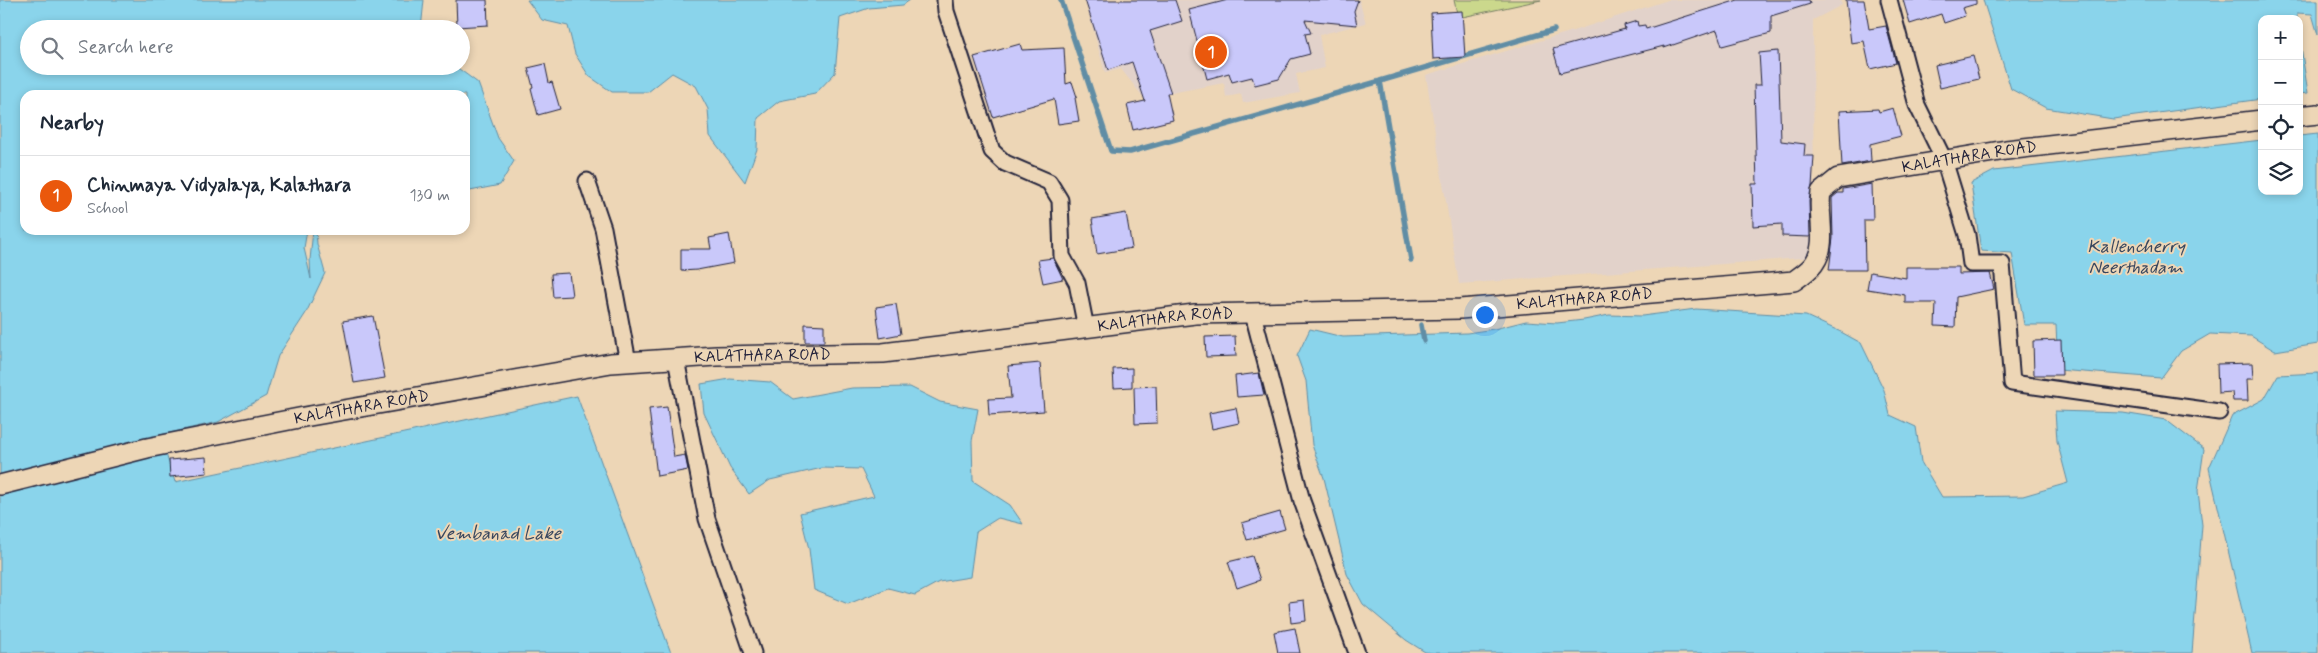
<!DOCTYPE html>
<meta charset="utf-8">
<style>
body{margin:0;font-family:Mynerve,sans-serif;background:#f2f2f3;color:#1f2937}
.controls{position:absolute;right:15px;top:15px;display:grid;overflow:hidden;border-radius:10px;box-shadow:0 2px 8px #0003}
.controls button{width:45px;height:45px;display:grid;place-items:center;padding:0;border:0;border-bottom:1px solid #e0e1e3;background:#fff;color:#1f2937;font:25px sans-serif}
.you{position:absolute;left:1484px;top:314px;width:18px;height:18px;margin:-12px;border:4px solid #fff;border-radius:50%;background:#1a73e8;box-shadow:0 0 0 8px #1a73e833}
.badge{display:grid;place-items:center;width:32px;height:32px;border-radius:50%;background:#ea580c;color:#fff;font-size:16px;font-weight:700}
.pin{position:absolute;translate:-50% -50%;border:2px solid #fff;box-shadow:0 1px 5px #0006}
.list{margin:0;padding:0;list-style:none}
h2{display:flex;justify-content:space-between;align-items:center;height:65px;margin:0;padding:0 20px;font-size:21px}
h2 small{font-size:16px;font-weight:400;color:#747a83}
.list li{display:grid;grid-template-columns:32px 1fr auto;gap:15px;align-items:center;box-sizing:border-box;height:80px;padding:0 20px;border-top:1px solid #e0e1e3}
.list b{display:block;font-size:19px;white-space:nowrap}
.list p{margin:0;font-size:16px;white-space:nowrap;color:#747a83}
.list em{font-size:16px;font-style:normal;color:#747a83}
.icon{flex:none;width:28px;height:28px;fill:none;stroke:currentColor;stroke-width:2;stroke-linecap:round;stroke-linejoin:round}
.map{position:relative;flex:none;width:2318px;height:653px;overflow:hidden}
.search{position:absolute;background:#fff;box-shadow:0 2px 8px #0003;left:20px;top:20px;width:450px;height:55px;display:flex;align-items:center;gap:12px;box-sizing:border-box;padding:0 18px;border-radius:28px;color:#747a83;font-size:19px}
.panel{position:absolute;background:#fff;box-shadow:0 2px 8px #0003;left:20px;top:90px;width:450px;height:145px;border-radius:15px}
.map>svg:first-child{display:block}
.built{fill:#e2d2ca}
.green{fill:#cbd88c;stroke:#767d64}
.water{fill:#8ad4eb;stroke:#608da5}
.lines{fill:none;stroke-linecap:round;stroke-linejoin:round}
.stream{stroke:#608da5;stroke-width:5.5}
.building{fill:#c9c8fa;stroke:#22223b}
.minor-casing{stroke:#22223b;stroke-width:19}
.tertiary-casing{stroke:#22223b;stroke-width:22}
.minor{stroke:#edd6b6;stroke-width:15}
.tertiary{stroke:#edd6b6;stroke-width:19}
.labels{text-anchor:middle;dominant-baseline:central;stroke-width:4;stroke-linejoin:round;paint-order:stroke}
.street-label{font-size:16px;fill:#22223b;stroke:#edd6b6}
.water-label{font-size:18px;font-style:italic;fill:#37465e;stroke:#edd6b6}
</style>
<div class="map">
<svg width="2318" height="653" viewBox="0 0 2318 653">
<rect width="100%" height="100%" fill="#edd6b6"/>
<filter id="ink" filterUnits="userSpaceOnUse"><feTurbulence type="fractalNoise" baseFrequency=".02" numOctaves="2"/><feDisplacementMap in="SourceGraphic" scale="10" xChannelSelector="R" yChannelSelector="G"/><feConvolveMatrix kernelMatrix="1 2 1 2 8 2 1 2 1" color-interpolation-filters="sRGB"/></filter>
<g filter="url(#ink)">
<!-- built -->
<path class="built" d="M1085,0h274l7,23 -47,12 6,33 -29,6 4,19 -57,10 -2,-9 -15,3 -2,-14 -80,15 -23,-29 -16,4z
M1668,0h172l2,5 -29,15 1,237 -355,27 -33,-209 147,-44z"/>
<!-- green -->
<path class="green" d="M1454,0h87l-83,18z"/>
<!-- water -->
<path class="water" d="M0,0h424l-3,29h-392v37h426l23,17 20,55 16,23 -14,24 -35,7v-97h-440v135h282l-3,18 7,31 -1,-19 3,-30h3l1,14 8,29 -19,40 -28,43 -12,40 -48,26 -58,13 15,47 402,-86 94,257h-671z
M527,0h383l-7,5 -34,3 -29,10 -5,55 -20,21 -36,7 -21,17 -1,31 -12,33 -35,-46 -2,-27 -12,-23 -24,-13 -24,19h-36l-23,-16 -14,-22 -7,-28 -26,-6z
M1983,0h335v35l-6,-21 -15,-1v6h-35v80l-149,20 -67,-11 -35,-19z
M2299,34l9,59 -9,1z
M2318,134v210l-43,7 -24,-15 -41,-2 -29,17 -20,27 -103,-8 -2,-45h-32l-12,-72 -31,-2 -10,-68 23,-12 268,-31v51h37v-55z
M1696,309l110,7 35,16 20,11 23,47 6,25 26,12 5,35 21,35 81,-1 45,-13 -11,-42 -2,-30 68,2 43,7 38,29 -6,42 4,34 -10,128h-758l-9,-1 -19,-12 -43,-36 -16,-30 -23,-96 -12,-33 -6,-64 -9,-25 13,-27 33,8 124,-4 27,-4 32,-8 31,2 27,-3 25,-5 33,1z
M2318,373v280h-66l-43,-185 23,-52 32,-17 14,-24z
M730,379l40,3 23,17 59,-11 58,-1 30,15 38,7 -6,32 1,40 37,24 13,19 -25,-6 -22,14 -6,45 -31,5 -24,13 -27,-7 -40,16 -34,-14 -5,-41 -9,-36 74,-17 -13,-27 -39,-1 -52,12 -21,14 -19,-26 -26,-55 -3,-29z"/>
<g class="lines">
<!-- stream -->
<path class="stream" d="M1061,0l50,151 19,1 254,-72
M1411,260l-31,-179 174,-51
M1421,325l3,16"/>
</g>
<!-- building -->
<path class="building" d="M456,0h31l1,25 -31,2z
M1085,0h90l7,21 -32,10 21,62h-4l6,27 -40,10 -6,-25 18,-4 -13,-39 -24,8z
M1228,0h130l-4,11 3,14 -52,-5 6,13 -6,1 5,20 -19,5 -12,20 -24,6 -3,-8 -20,5 -3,-9 -22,6 -18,-69z
M1738,0h71l1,4 -39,12v17l-49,13 -5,-16 -53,18v-2l-104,27 -7,-24 72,-20 -1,-4 13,-4 1,5 7,-1 1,4z
M1846,0h18l5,29 17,-3 10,37 -26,6 -6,-28 -13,2z
M1903,0h73v4l-14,4 3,8 -21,7 -3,-9 -31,10z
M1462,11l3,46 -32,2 -2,-46z
M1020,44l2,6 42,-2 2,36 6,-2 5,15 -2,1 4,23 -21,3 -4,-25 -61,18 -19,-60z
M1778,51l3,90 24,3 -1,12h10l-2,30 -3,15 1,36 -28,-1v-12l-29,2 -1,-42h5l-3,-99h7l-2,-32z
M1973,56l6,23 -39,9 -5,-23z
M545,64l4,19 3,-1 8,27 -22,6 -7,-27 2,-1 -5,-19z
M1893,108l8,28 -31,8 1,17 -29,5 -3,-55 39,-2 1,3z
M1872,184l1,36h-9l1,50h-36l4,-32 -1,-40 6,-5h5v-4z
M1126,213l6,35 -35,6 -5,-35z
M729,234l5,29 -37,7 -16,1v-22h30l-2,-11z
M1053,258l10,21 -20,4 -5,-23z
M1906,267h53v7l31,-1 4,16 -38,8 -1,30 -20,-1 1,-23h-31v-8l-38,-6 3,-17 36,6z
M569,273l3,23 -19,1 -2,-23z
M896,304l5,30 -21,4 -4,-31z
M373,316l12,62 -31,5 -11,-62z
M805,324l19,1v17h-19z
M1235,336l1,20 -30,1 -1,-20z
M2061,340l1,35h-28l-1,-34z
M1040,363l4,48 -55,4 -1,-16 23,-1 -3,-32z
M2252,363l1,16h-6l1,22h-15l-1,-9 -14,1 -1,-29z
M1132,368v19l-18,1 -1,-19z
M1259,373l5,22 -27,2 -2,-21z
M1156,386l1,37 -22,1 -1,-37z
M667,407l7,50 11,-2 3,15 -31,6 -8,-67z
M1236,408l3,15 -27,6 -3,-16z
M206,457l1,16 -37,4 -1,-17z
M1280,512l5,17 -38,11 -5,-17z
M1252,556l8,24 -23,8 -9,-26z
M1304,600l2,21 -15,2 -2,-21z
M1295,628l5,25h-22l-4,-21z"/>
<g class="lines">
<!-- minor casing -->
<g class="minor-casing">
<path id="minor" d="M945,0l1,11 46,140 13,12 44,19 11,18 2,56 15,27 9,45
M1889,0l28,105 27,55 23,75 4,29h31l10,119 207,29
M587,181l16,47 25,134
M1253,314l49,187 55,152
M676,359l31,160 46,134"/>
</g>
<!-- tertiary casing -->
<g class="tertiary-casing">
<g id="tertiary">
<path d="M2299,116l19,-2"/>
<path id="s1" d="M0,485l147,-37 157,-31 307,-54 105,-7 167,-3 312,-39 265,-5 334,-28c7,-6 17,-11 21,-19 13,-19 2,-48 6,-70l17,-14 168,-28 256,-30"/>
</g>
</g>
<!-- minor -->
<use href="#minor" class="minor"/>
<!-- tertiary -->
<use href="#tertiary" class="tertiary"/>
</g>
</g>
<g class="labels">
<!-- street labels -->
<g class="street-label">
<text stroke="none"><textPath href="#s1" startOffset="2065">KALATHARA ROAD</textPath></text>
<text stroke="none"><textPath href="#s1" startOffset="1600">KALATHARA ROAD</textPath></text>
<text stroke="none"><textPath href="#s1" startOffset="1180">KALATHARA ROAD</textPath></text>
<text stroke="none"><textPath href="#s1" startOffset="775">KALATHARA ROAD</textPath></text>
<text stroke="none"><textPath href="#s1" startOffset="370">KALATHARA ROAD</textPath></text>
</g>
<!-- water labels -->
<g class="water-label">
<text x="2136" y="247">Kallencherry<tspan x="2136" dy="21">Neerthadam</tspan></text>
<text x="498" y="534">Vembanad Lake</text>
</g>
</g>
</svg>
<div class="controls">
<button>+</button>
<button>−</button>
<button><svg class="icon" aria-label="locate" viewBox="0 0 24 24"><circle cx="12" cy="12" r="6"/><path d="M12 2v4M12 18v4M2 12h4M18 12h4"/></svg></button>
<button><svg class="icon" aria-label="layers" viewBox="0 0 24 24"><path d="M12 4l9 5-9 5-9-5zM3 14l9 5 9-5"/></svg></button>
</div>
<div class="you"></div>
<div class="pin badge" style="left:1211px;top:52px">1</div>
<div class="search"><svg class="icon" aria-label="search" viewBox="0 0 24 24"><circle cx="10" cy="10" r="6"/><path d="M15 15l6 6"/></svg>Search here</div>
<section class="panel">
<h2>Nearby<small></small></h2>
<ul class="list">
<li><span class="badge">1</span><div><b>Chinmaya Vidyalaya, Kalathara</b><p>School</p></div><em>130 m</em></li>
</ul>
</section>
</div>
